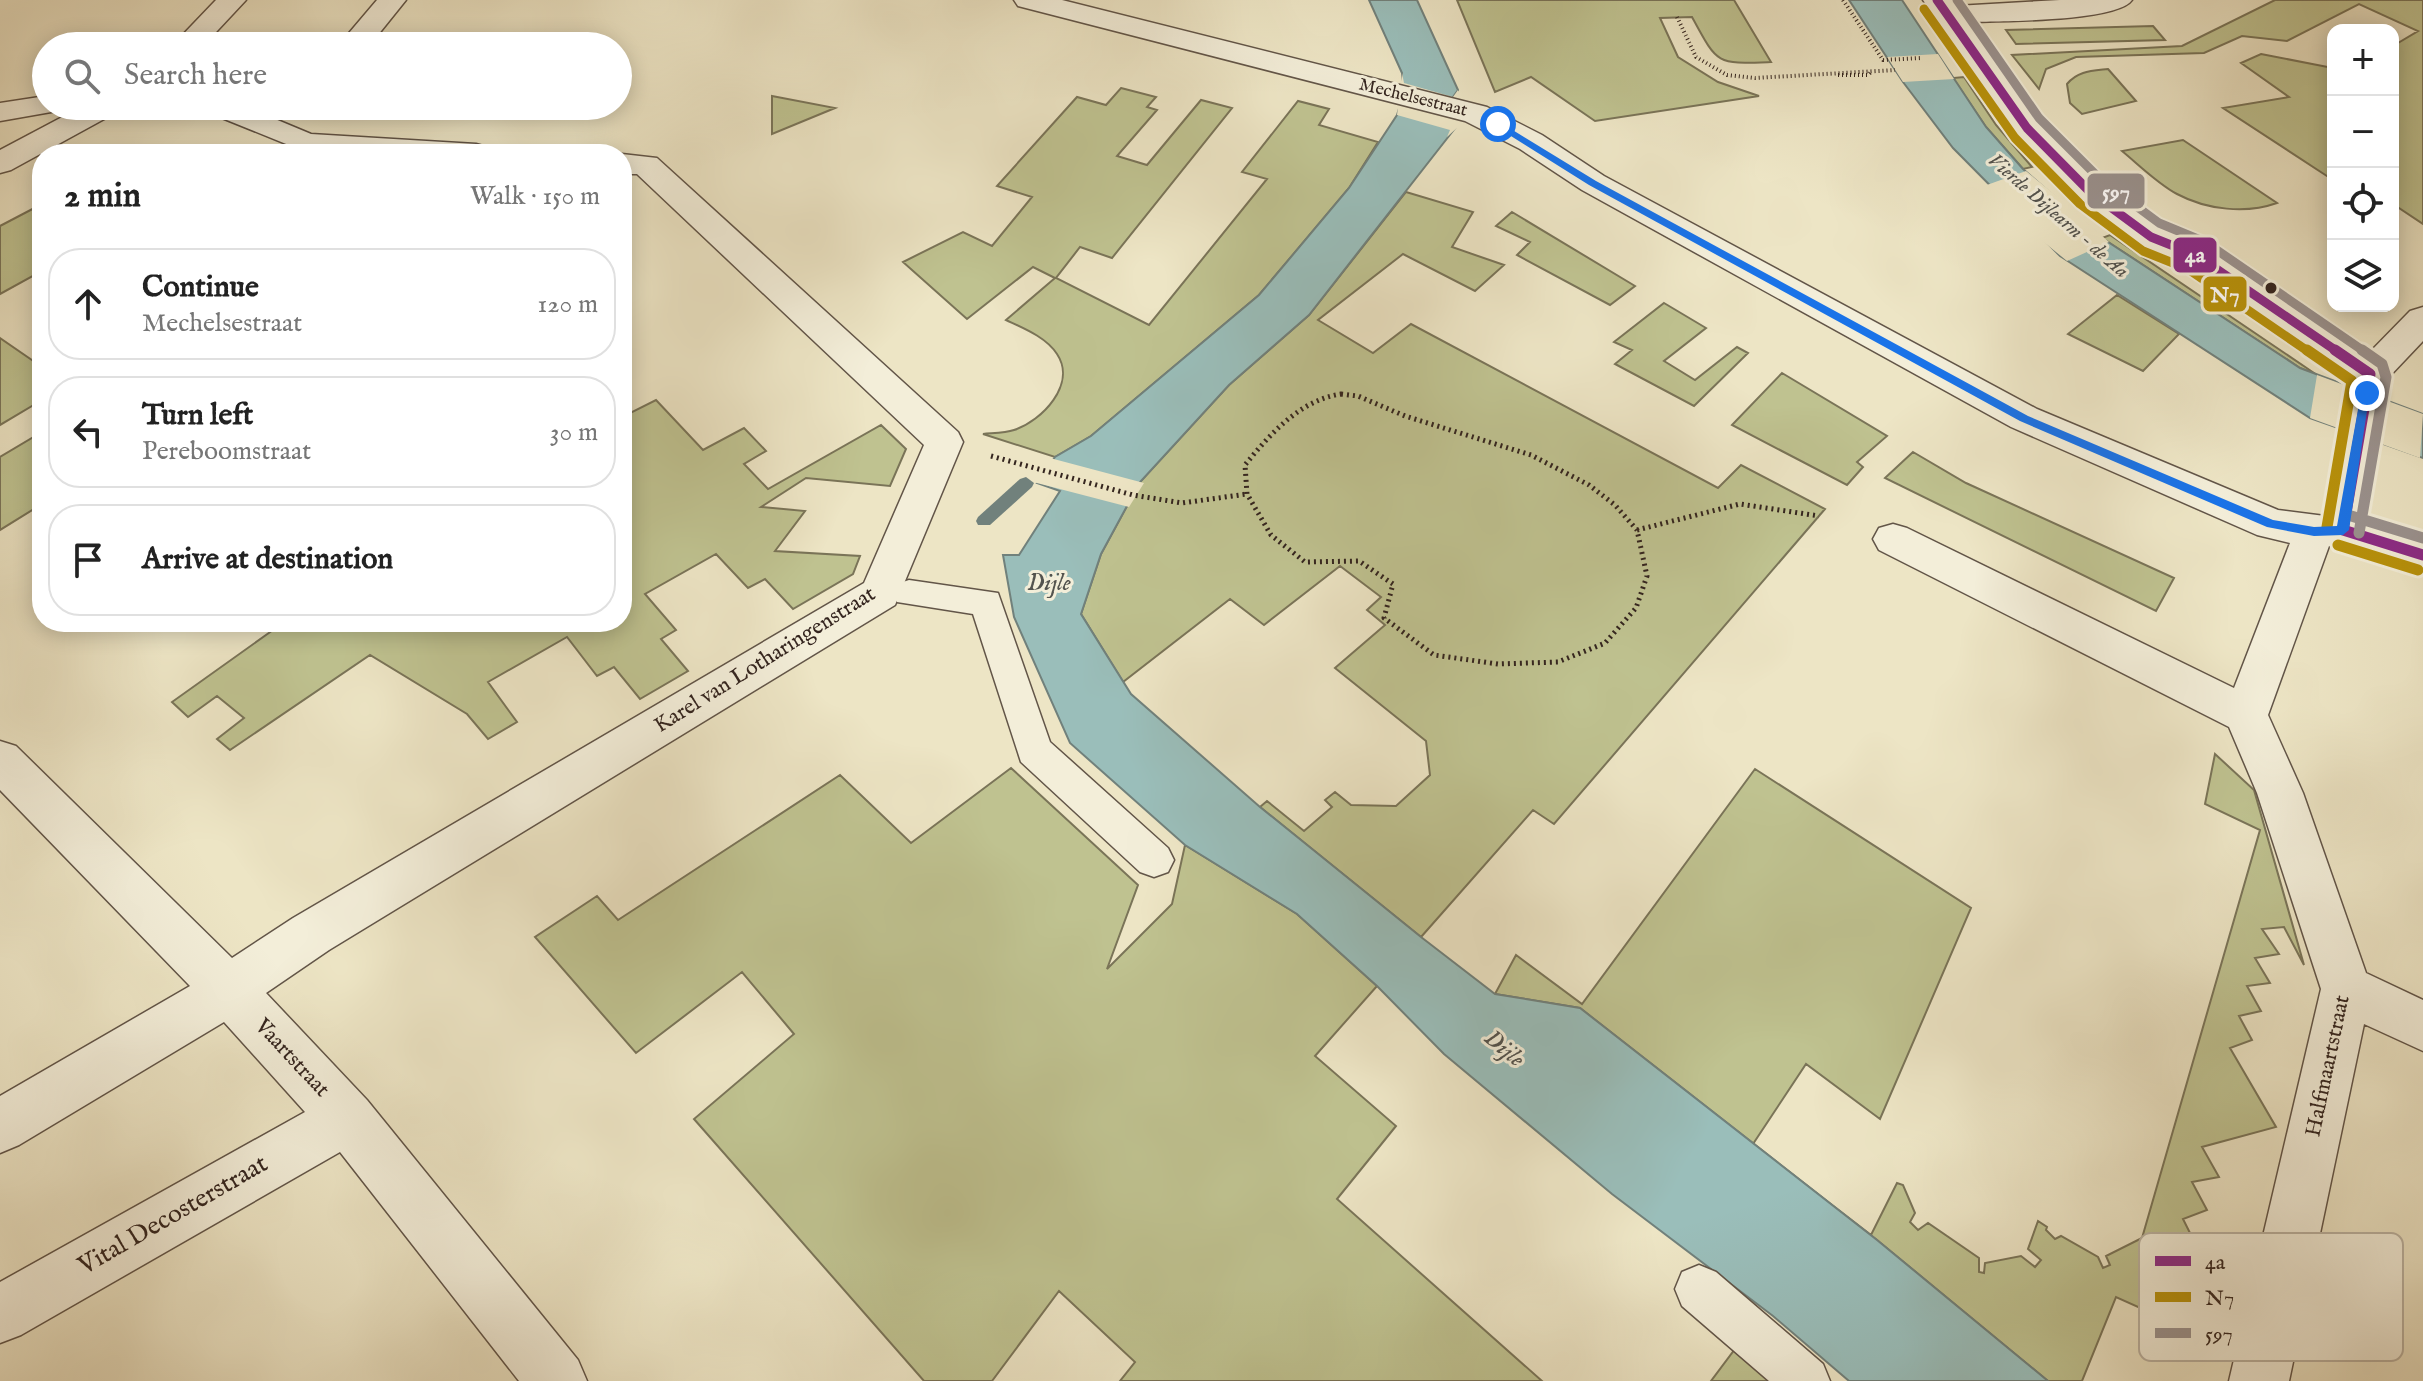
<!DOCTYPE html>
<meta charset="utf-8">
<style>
body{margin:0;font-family:"IM FELL English",serif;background:#f2f2f2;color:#222}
.controls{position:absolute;right:24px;top:24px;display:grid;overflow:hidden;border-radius:16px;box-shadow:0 4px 20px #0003}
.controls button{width:72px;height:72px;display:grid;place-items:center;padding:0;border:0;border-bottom:2px solid #e0e0e0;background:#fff;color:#222;font:40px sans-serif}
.stop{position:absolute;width:24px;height:24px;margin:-18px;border:6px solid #1a73e8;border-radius:50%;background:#fff}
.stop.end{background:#1a73e8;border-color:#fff;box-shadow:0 2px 8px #0008}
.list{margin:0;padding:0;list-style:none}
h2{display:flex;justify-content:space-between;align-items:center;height:104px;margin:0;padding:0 32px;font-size:34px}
h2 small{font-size:26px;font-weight:400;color:#767676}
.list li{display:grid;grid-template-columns:52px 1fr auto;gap:24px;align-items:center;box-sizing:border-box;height:112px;margin:0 16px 16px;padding:0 16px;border:2px solid #e0e0e0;border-radius:32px}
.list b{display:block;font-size:30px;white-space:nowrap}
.list p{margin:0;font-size:26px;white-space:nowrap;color:#767676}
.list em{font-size:26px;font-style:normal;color:#767676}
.icon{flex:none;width:44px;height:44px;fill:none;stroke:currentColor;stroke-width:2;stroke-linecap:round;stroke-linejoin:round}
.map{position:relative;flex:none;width:2423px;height:1381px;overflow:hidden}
.search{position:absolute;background:#fff;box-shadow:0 4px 20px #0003;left:32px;top:32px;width:600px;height:88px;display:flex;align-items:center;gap:20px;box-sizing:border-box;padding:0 28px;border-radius:44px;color:#767676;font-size:30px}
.panel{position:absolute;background:#fff;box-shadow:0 4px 20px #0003;left:32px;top:144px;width:600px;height:488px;border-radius:32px}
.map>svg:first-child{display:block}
.green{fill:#bfc290;stroke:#7a7458;stroke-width:2}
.water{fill:#9abeba;stroke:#71817c;stroke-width:2}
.pier{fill:#ede5c5}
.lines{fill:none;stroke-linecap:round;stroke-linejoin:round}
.stream{fill:#71817c;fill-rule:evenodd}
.lane-casing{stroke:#625548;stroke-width:3}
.street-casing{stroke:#625548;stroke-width:3}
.path-far1{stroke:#34251f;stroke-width:4;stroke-dasharray:1 3;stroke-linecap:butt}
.path{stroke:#34251f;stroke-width:5;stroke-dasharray:2 4;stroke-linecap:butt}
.lane{fill:#f3eed9;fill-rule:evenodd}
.street{fill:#f3eed9;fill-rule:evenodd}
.bus-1-far1-casing{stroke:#f3eed9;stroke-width:13}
.bus-1-casing{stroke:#f3eed9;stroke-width:17}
.bus-2-far1-casing{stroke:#f3eed9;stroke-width:13}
.bus-2-casing{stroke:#f3eed9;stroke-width:17}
.bus-3-far1-casing{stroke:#f3eed9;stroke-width:13}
.bus-3-casing{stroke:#f3eed9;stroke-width:17}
.bus-1-far1{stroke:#8c2b87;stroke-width:9}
.bus-1{stroke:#8c2b87;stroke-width:11}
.bus-2-far1{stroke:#b8920b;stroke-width:9}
.bus-2{stroke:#b8920b;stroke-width:11}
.bus-3-far1{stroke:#9a928f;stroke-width:9}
.bus-3{stroke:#9a928f;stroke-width:11}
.route{fill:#1a73e8}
.bus-dot{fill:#34251f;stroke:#f3eed9;stroke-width:3}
.labels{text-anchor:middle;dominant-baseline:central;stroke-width:6;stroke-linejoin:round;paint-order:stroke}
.far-street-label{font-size:18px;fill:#34251f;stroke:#f3eed9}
.far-water-label{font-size:20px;font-style:italic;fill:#53534e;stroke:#f3eed9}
.street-label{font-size:22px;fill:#34251f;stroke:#f3eed9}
.water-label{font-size:24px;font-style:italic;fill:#53534e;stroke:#f3eed9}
.near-street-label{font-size:26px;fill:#34251f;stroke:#f3eed9}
.key{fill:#f3eed9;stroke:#bab2a1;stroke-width:2}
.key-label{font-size:22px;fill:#34251f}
.line-badge{stroke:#f3eed9;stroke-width:3}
.badge-label{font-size:22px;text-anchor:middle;font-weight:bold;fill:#fff}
</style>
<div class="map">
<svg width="2423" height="1381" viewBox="0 0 2423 1381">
<rect width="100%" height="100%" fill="#ede5c5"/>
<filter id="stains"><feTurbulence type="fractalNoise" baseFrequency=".0025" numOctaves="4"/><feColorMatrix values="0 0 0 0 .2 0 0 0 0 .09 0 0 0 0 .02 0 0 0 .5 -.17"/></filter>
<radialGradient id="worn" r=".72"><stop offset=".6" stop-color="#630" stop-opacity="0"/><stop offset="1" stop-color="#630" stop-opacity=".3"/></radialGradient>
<!-- green -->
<path class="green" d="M1457,0h277l37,62c-55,2 -53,3 -79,-45l-32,1 18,39 40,25 41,14 -164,25 -64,-44 -36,15z
M2275,0h148v224l-30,-20v-158l25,-15 -59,-27 -72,37 -45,-5 -38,17 -128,4 -30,12 -7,20 -27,-34 170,-9z
M2153,26l12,14 -149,4 -10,-14z
M2261,54l72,14v112l-110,-72 66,-11 -48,-34z
M2108,69l28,32 -54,13 -12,-11 -3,-19c11,-13 24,-13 41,-15z
M1964,77l32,48 36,42 -9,2 -37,-42 -33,-49z
M1121,88l35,9 -9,10 10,3 -40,46 30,9 54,-65 31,8 -120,150 -32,-11 -24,31 93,47 118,-146 -25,-7 56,-71 31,8 -10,16 59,17 -29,46 -90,107 -168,141 -36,21 -72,-23c10,-1 22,-1 31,-4 28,-9 63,-46 43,-76 -11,-17 -34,-26 -51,-34l49,-42 -22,-11 -66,52 -64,-57 60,-30 29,14 40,-49 -35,-11 80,-89 29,8z
M772,96l63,12 -63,26z
M2183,140l94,63c-31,11 -70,7 -100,-9 -19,-10 -38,-29 -55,-43z
M1406,192l67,20 -21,35 52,18 -29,26 -72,-37 -85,66 55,33 38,-29 307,164 23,-23 84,44 -271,315 -21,-14 -112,127 -161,-130 7,-6 37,30 28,-24 -7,-7 10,-8 16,13 45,1 34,-31 -4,-34 -91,-73 50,-43 -18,-15 14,-13 -41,-31 -76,59 -34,-26 -107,83 -42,-68 20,-60 39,-72 89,-97 80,-70z
M42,204v67l-42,23v-68z
M1512,212l123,74 -25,19 -93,-50 13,-13 -34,-16z
M2110,235l207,140 -17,-7 -198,-130z
M2117,295l62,39 -36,37 -75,-37z
M1664,303l42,25 -42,33 31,19 42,-33 11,6 -54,53 -79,-42 17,-14 -18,-8z
M0,338l42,29v33l-42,25z
M1782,373l105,63 -30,26 6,5 -16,18 -115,-60z
M656,400l47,50 41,-22 22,23 -22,13 24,25 113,-64 25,24 -16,37 -84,-8 -45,29 44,4 -30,40 85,5 -7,18 -60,35 -28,-30 -17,9 -32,-34 -71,40 31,36 -15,9 27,32 -48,28 -26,-32 -17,9 -30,-39 -79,45 29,40 -29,17 -21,-25 -97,-59 -140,95 -13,-11 27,-21 -27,-22 -29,21 -16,-15 108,-77 -4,-3h346v-205z
M42,432v72l-42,26v-73z
M1913,452l53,31 208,95 -18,33 -271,-133z
M2215,754l39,36 50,175 -20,-38 -22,2 17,25 -24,4 15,25 -23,3 14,25 -22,5 13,24 -22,8 46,79 -74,20 17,30 -27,5 15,28 -24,9 15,30 -27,6 16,29 -25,10 14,30 -60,-27 -34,84h-34l-171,-141 -297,-232 -85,-14 21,-39 66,49 173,-235 216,139 -91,211 -74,-55 -53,80 118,91 26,-52 6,2 12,28 -5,9 8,8 10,-7 51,35v14l5,1 1,-10 36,-7 14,11 6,-7 -13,-11 10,-28 9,6 -1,3 9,9 6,-3 37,21 5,11 7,-3 -4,-9 36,-18 118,-408 -55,-26z
M1011,768l127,117 -31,84 65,-65 13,-59 112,69 80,72 -62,70 81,70 -59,73 205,182h-422l15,-19 -76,-71 -67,90h-68l-230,-262 100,-85 -52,-62 -106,81 -101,-116 62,-41 21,24 222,-145 71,68z
M1735,1349l37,32h-61z"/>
<!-- water -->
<path class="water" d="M1369,0h48l41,90 -5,7 3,30 -147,188 -80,70 -89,97 -39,72 -20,60 50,80 129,113 161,130 74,57 85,14 297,232 171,141h-199l-76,-65 -161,-122 -168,-140 -67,-68 -80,-72 -112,-69 -115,-102 -56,-126 -11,-62h16l41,-64 -23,-8 18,-26 36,-21 168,-141 90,-107 48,-73 5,-16v-26z
M1849,0h53l84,127 37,42 79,69 198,130 123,46v44l-113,-40 -250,-162 -107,-108 -50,-66z"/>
<!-- pier -->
<path class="pier" d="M1938,54l16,25 -51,3 -16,-25z
M1402,73l2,10 49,14 5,-7 1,36 -12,11 3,-7 -53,-15z
M2026,171l38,31 45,40 -42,19 -38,-31 -45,-44z
M2317,375l106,39 -3,44 -110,-40z
M1050,458l94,25 -15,24 -96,-25z"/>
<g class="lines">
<!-- stream -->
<path class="stream" d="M1026,477l8,6 -2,4 -42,38h-12l-2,-4 2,-4 42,-38z"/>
<!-- lane casing -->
<g class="lane-casing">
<path id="lane" d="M909,580l89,13 52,149 118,106 6,12 -6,12 -14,5 -14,-5 -119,-110 -48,-148 -76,-12 -5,-9 5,-9z
M1699,1265l17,7 107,92 7,17h-61l-87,-75 -7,-17 7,-17z"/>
</g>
<!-- street casing -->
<g class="street-casing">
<path id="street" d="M216,0h30l-43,46h-31z
M377,0h29l-37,46h-31z
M1014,0h48l425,107 55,28 62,41 433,233 241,101 47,6 26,-137 -167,-116 -45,-19 -61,-45 -62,-64 -93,-135h28l5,6 104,-6h72c-15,22 -134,21 -165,22l71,99 64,64 61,45 45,17 159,108 43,-44 13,-4v34l-35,37 -23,143 58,18v32l-80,-26 -14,1 -61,169 35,78 63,180 57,27v51l-59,-27 -75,357h-60l92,-392 -64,-196 -28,-66 -350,-177 -6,-11 6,-11 14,-4 14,4 327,160 56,-145 -33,-8 -246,-108 -429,-237 -62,-41 -55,-28 -447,-115z
M46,96v10h15l-4,5 -57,10v-18z
M83,106h38l-4,6 -106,58 -11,3v-23z
M203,106h41l67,28 165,10 11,3 5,7 -186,-2 -99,-40z
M622,154l35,4 301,274 5,10 -68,163 -566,345 -63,43 101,107 211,260 9,21h-68l-179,-229 -319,183 -21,8v-61l305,-170 -81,-90 -205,123 -19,8v-57l190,-110 -190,-196v-49l16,5 216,212 61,-40 571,-335 60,-138 -287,-271h-15z"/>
</g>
<!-- path-far1 -->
<path class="path-far1" d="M1843,0l40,60 39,-2
M1677,17l19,40 31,18 28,3 140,-8
M1838,75h30l3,-3"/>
<!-- path -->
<path class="path" d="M1341,394l17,2 47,20 126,39 58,30 26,20 22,25 10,46 -11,32 -31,35 -47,19 -60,2 -64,-9 -50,-37 9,-34 -34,-23 -54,1 -34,-27 -24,-41 -2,-29c25,-31 55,-65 96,-71z
M991,456l142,39 49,8 65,-9
M1637,530l103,-26 79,12"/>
<!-- lane -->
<use href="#lane" class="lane"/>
<!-- street -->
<use href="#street" class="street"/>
<!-- bus-1-far1 casing -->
<g class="bus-1-far1-casing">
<path id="bus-1-far1" d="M1937,0l90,128 63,64 61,45 45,18 142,97"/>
</g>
<!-- bus-1 casing -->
<g class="bus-1-casing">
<path id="bus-1" d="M2335,350l35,24 -27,156
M2343,530l80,25"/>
</g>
<!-- bus-2-far1 casing -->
<g class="bus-2-far1-casing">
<path id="bus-2-far1" d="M1924,9l91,129 65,66 63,47 45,18 121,83"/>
</g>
<!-- bus-2 casing -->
<g class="bus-2-casing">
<path id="bus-2" d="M2307,350l45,31 -25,146
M2338,545l80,25"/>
</g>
<!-- bus-3-far1 casing -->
<g class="bus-3-far1-casing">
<path id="bus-3-far1" d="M1957,0l82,118 62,62 58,43 46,19 160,110"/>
</g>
<!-- bus-3 casing -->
<g class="bus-3-casing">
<path id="bus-3" d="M2348,515l75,23
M2359,533l27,-156 -4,-13 -20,-14"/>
</g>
<!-- bus-1-far1 -->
<use href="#bus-1-far1" class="bus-1-far1"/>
<!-- bus-1 -->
<use href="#bus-1" class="bus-1"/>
<!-- bus-2-far1 -->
<use href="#bus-2-far1" class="bus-2-far1"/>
<!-- bus-2 -->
<use href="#bus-2" class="bus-2"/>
<!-- bus-3-far1 -->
<use href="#bus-3-far1" class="bus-3-far1"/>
<!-- bus-3 -->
<use href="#bus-3" class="bus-3"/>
</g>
<!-- route -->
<path class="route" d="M1498,121l98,60 432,235 245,104 41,7 23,-1 24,-133 9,-2 -21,139 -6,5 -29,1 -47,-9 -247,-106 -431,-236 -94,-59z"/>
<!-- markers -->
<circle class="bus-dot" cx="2271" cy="288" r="7"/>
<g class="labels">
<!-- far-street labels -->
<g class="far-street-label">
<text transform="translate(1413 98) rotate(14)">Mechelsestraat</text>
</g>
<!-- far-water labels -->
<g class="far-water-label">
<text transform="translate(2058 216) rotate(41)">Vierde Dijlearm - de Aa</text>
</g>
<!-- street labels -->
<g class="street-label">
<text transform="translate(765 660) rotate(-32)">Karel van Lotharingenstraat</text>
<text transform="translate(292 1058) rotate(47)">Vaartstraat</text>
<text transform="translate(2328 1066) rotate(-78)">Halfmaartstraat</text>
</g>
<!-- water labels -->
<g class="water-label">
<text x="1049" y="583">Dijle</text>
<text transform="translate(1504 1049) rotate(40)">Dijle</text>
</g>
<!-- near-street labels -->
<g class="near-street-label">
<text transform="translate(173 1215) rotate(-30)">Vital Decosterstraat</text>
</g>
</g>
<!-- legend -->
<rect x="2139" y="1233" width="264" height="128" rx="12" class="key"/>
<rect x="2155" y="1256" width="36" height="10" fill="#8c2b87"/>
<rect x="2155" y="1292" width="36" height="10" fill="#b8920b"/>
<rect x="2155" y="1328" width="36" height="10" fill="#9a928f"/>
<g class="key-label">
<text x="2205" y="1269">4a</text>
<text x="2205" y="1305">N7</text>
<text x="2205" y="1341">597</text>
</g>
<g class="line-badge">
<rect x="2086" y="172" width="60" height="38" rx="8" fill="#9a928f"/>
<rect x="2172" y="236" width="46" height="38" rx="8" fill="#8c2b87"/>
<rect x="2202" y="275" width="46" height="38" rx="8" fill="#b8920b"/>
</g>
<g class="badge-label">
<text x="2116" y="199">597</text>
<text x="2195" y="262">4a</text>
<text x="2225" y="302">N7</text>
</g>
<rect width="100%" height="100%" filter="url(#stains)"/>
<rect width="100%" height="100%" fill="url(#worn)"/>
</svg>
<div class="controls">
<button>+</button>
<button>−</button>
<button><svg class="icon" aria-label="locate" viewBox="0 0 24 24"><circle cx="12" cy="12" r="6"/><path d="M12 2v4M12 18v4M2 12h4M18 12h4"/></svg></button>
<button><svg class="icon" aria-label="layers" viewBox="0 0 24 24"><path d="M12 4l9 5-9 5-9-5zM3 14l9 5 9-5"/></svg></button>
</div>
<div class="stop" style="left:1498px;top:124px"></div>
<div class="stop end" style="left:2367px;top:393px"></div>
<div class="search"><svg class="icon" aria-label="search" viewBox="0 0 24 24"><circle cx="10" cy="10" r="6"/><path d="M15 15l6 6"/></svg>Search here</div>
<section class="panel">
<h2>2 min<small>Walk · 150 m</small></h2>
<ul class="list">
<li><svg class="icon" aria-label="ahead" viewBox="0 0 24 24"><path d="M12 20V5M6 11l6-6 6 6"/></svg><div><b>Continue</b><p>Mechelsestraat</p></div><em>120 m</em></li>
<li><svg class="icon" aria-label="left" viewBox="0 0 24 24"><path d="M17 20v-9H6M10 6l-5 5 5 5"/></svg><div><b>Turn left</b><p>Pereboomstraat</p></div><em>30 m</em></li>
<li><svg class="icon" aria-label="arrive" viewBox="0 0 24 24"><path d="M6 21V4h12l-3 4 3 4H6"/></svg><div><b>Arrive at destination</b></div></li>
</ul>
</section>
</div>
